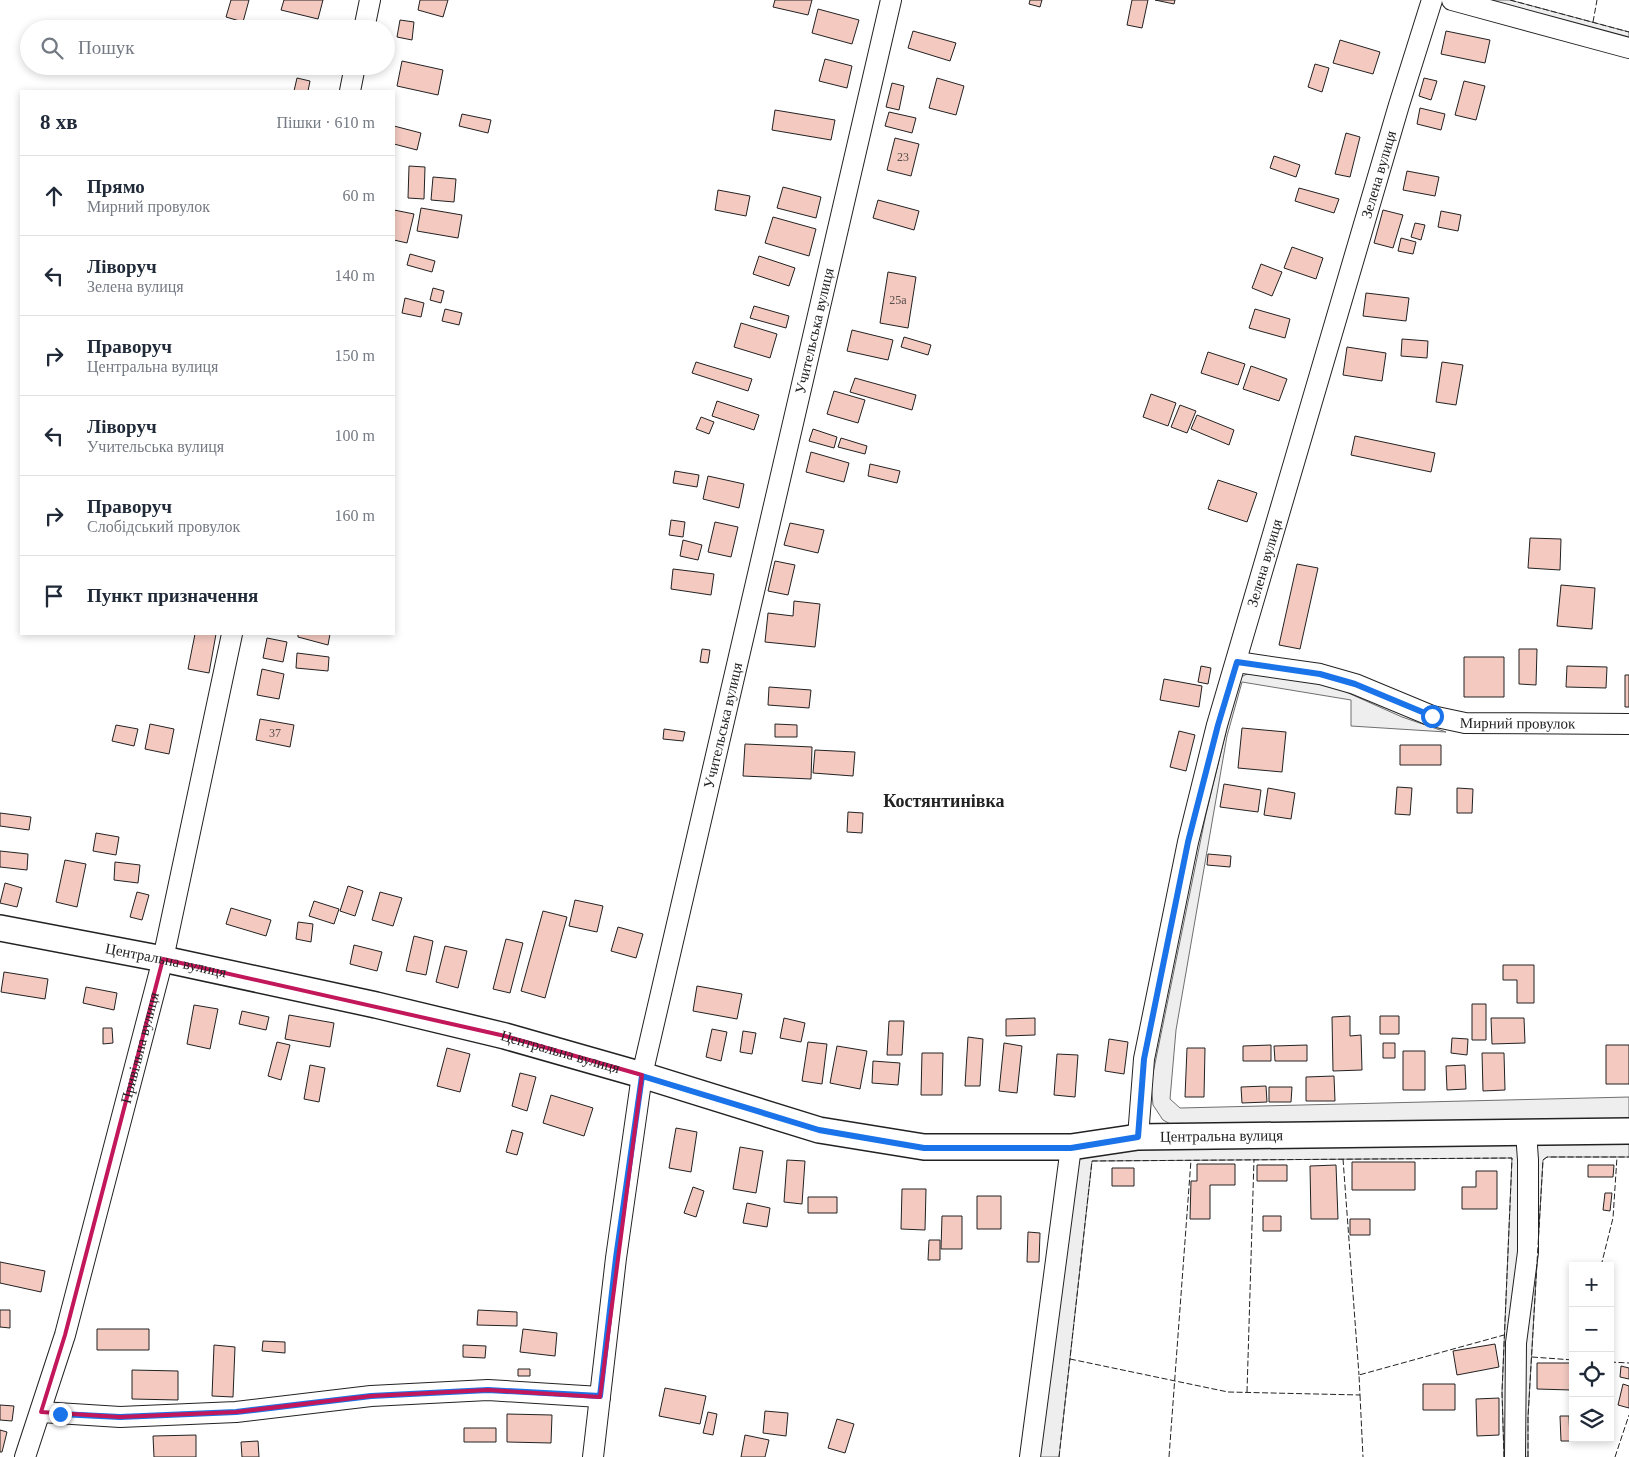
<!DOCTYPE html>
<html lang="uk">
<meta charset="utf-8">
<style>
body{margin:0;font-family:Georgia,serif;background:#f2f2f3;color:#1f2937}
.controls{position:absolute;right:15px;bottom:15px;display:grid;overflow:hidden;border-radius:0px;box-shadow:0 2px 8px #0003}
.controls button{width:45px;height:45px;display:grid;place-items:center;padding:0;border:0;border-bottom:1px solid #e0e1e3;background:#fff;color:#1f2937;font:25px sans-serif}
.stop{position:absolute;width:15px;height:15px;margin:-11px;border:4px solid #1a73e8;border-radius:50%;background:#fff}
.stop.end{background:#1a73e8;border-color:#fff;box-shadow:0 1px 5px #0008}
.list{margin:0;padding:0;list-style:none}
h2{display:flex;justify-content:space-between;align-items:center;height:65px;margin:0;padding:0 20px;font-size:21px}
h2 small{font-size:16px;font-weight:400;color:#747a83}
.list li{display:grid;grid-template-columns:32px 1fr auto;gap:15px;align-items:center;box-sizing:border-box;height:80px;padding:0 20px;border-top:1px solid #e0e1e3}
.list b{display:block;font-size:19px;white-space:nowrap}
.list p{margin:0;font-size:16px;white-space:nowrap;color:#747a83}
.list em{font-size:16px;font-style:normal;color:#747a83}
.icon{flex:none;width:28px;height:28px;fill:none;stroke:currentColor;stroke-width:2;stroke-linecap:round;stroke-linejoin:round}
.map{position:relative;flex:none;width:1629px;height:1457px;overflow:hidden}
.search{position:absolute;background:#fff;box-shadow:0 2px 8px #0003;left:20px;top:20px;width:375px;height:55px;display:flex;align-items:center;gap:12px;box-sizing:border-box;padding:0 18px;border-radius:28px;color:#747a83;font-size:19px}
.panel{position:absolute;background:#fff;box-shadow:0 2px 8px #0003;left:20px;top:90px;width:375px;height:545px;border-radius:0px}
.map>svg:first-child{display:block}
.green{fill:#eee;stroke:#6f6f6f}
.building{fill:#f3c9c0;stroke:#222}
.lines{fill:none;stroke-linecap:round;stroke-linejoin:round}
.minor-casing{stroke:#222;stroke-width:22}
.tertiary-casing{stroke:#222;stroke-width:28}
.minor{stroke:#fff;stroke-width:20}
.tertiary{stroke:#fff;stroke-width:25}
.fence{stroke:#222;stroke-width:1;stroke-dasharray:6 2.5;stroke-linecap:butt}
.route{stroke:#1a73e8;stroke-width:6}
.marked{fill:none;stroke:#c2185b;stroke-width:4;stroke-linejoin:round}
.labels{text-anchor:middle;dominant-baseline:central;stroke-width:4;stroke-linejoin:round;paint-order:stroke}
.number-label{font-size:12px;fill:#564c4a}
.street-label{font-size:15px;fill:#222;stroke:#fff}
.quarter-label{font-size:18px;font-weight:bold;fill:#222;stroke:#fff}
</style>
<div class="map">
<svg width="1629" height="1457" viewBox="0 0 1629 1457">
<rect width="100%" height="100%" fill="#fff"/>
<!-- green -->
<path class="green" d="M1477,0h33l119,32v7z
M1253,671l75,13 74,33 44,15 -95,-6v-26l-109,-18 -15,54 -51,294 -6,69 10,9 449,-11v24l-453,6 -13,-7 -10,-15 -2,-22 55,-269 33,-136z
M1629,1139v18h-82l-4,3 -15,257v40h-8l14,-316z
M1521,1141l-8,316h-9l-2,-65 10,-234 -420,3 -33,296h-25l43,-296 10,-10 101,-5z"/>
<!-- building -->
<path class="building" d="M231,0h18l-6,22 -17,-5z
M284,0h39l-5,19 -37,-9z
M420,0h28l-5,17 -25,-7z
M775,0h37l-4,15 -35,-8z
M1030,0h12l-2,7 -11,-3z
M1132,0h16l-6,28 -15,-3z
M1155,0h20l-1,4z
M818,9l41,11 -7,24 -40,-11z
M400,20l14,2 -2,18 -15,-3z
M229,24l33,5h-34z
M913,31l43,12 -6,18 -42,-13z
M1446,31l44,9 -5,23 -44,-9z
M1340,40l40,12 -7,22 -40,-11z
M825,59l27,7 -5,22 -28,-7z
M402,61l41,9 -5,25 -41,-9z
M1315,64l14,4 -7,24 -14,-5z
M297,78l13,3 -2,10h-14z
M937,78l27,8 -8,29 -27,-7z
M1424,78l13,3 -6,19 -12,-4z
M1464,81l21,5 -9,34 -21,-5z
M892,83l12,3 -5,24 -13,-3z
M1420,108l25,6 -4,16 -24,-6z
M775,110l60,10 -4,20 -59,-10z
M889,112l27,6 -4,15 -27,-7z
M462,114l29,6 -3,13 -29,-7z
M394,126l27,7 -4,17 -23,-6z
M1346,133l14,4 -10,40 -15,-3z
M895,138l24,6 -8,32 -24,-6z
M1274,156l26,9 -4,12 -26,-9z
M409,166l16,1 -1,32 -16,-1z
M1407,171l32,6 -4,19 -32,-6z
M433,177l23,2 -2,23 -23,-2z
M783,187l38,10 -5,21 -39,-10z
M1299,188l40,11 -5,14 -39,-12z
M718,190l32,6 -4,20 -31,-6z
M878,200l41,11 -5,19 -41,-12z
M421,208l41,7 -4,23 -41,-7z
M394,210l20,4 -7,29 -13,-3z
M1383,210l20,5 -10,33 -19,-5z
M1441,211l20,4 -3,16 -20,-4z
M773,217l43,12 -7,27 -44,-13z
M1415,223l10,2 -4,15 -10,-3z
M1401,238l15,4 -3,12 -15,-3z
M1292,247l31,11 -7,21 -32,-11z
M410,254l25,7 -3,11 -25,-7z
M759,256l36,12 -6,18 -36,-12z
M1261,264l21,8 -10,24 -20,-8z
M888,272l28,5 -8,51 -28,-5z
M433,288l11,3 -3,12 -11,-3z
M1366,293l43,5 -3,23 -43,-5z
M405,298l19,5 -3,14 -19,-4z
M754,306l35,10 -3,12 -36,-10z
M445,309l17,4 -3,12 -17,-4z
M1255,309l35,10 -5,19 -36,-10z
M741,323l36,11 -7,24 -36,-11z
M852,330l41,10 -5,20 -41,-9z
M904,337l27,8 -3,10 -27,-8z
M1402,339l26,2 -1,17 -26,-2z
M1347,347l39,6 -4,28 -39,-6z
M1208,352l37,12 -7,21 -37,-12z
M696,362l56,17 -4,12 -56,-18z
M1442,362l21,3 -7,40 -20,-3z
M1251,366l36,13 -8,22 -36,-12z
M855,378l61,17 -4,15 -62,-18z
M834,391l31,9 -7,23 -31,-9z
M1151,394l25,9 -8,23 -25,-9z
M717,401l42,14 -5,15 -42,-14z
M1180,405l16,6 -9,22 -16,-6z
M1197,415l37,15 -5,15 -38,-16z
M701,417l13,5 -5,12 -13,-5z
M813,429l24,8 -3,11 -25,-7z
M1355,436l80,17 -4,19 -80,-17z
M841,438l26,8 -2,8 -27,-7z
M811,452l38,11 -5,19 -38,-10z
M870,464l30,7 -3,12 -29,-7z
M675,471l24,4 -2,12 -24,-4z
M708,476l36,8 -5,24 -36,-9z
M1218,480l39,13 -10,29 -39,-13z
M671,520l14,2 -2,15 -14,-2z
M715,522l23,5 -7,30 -23,-5z
M790,523l34,7 -6,23 -34,-8z
M1530,538l31,1 -1,31 -32,-2z
M683,540l19,5 -4,15 -18,-4z
M775,561l20,4 -7,30 -20,-4z
M1297,564l21,4 -18,81 -21,-4z
M673,569l41,5 -3,21 -40,-6z
M1561,585l34,3 -3,41 -35,-3z
M794,601l26,3 -5,43 -50,-5 3,-29 25,3z
M195,634h21l-7,39 -21,-4z
M298,634h32l-2,11 -30,-8z
M267,638l20,4 -4,20 -20,-4z
M702,649l8,1 -2,13 -8,-1z
M1519,649h18l-1,36 -17,-1z
M297,653l32,4 -1,14 -32,-3z
M1464,657h40v40h-40z
M1201,666l10,2 -3,16 -10,-2z
M1567,666l40,1 -1,21 -40,-1z
M262,669l22,5 -5,25 -22,-4z
M1625,675h4v32h-4z
M1164,679l38,7 -3,21 -39,-7z
M769,687l42,3 -2,18 -41,-3z
M260,719l34,6 -4,22 -34,-7z
M150,724l24,5 -5,25 -24,-5z
M775,724l22,1v12h-22z
M116,725l22,4 -4,17 -22,-5z
M1242,728l44,4 -4,40 -44,-4z
M664,729l21,3 -2,9 -20,-2z
M1179,731l16,4 -9,36 -16,-4z
M745,744l67,3 -1,32 -68,-3z
M1400,745h41v20h-41z
M815,750l40,2 -2,24 -40,-3z
M1224,784l37,6 -3,22 -38,-5z
M1397,787l15,1 -2,27 -15,-1z
M1268,788l27,5 -4,26 -27,-4z
M1457,788l16,1 -1,24h-15z
M848,812l15,1 -1,20 -15,-1z
M0,813l31,4 -2,13 -29,-4z
M96,833l23,4 -3,18 -23,-4z
M0,851l28,3 -1,16 -27,-3z
M1208,854l23,2 -1,11 -23,-2z
M65,860l21,4 -9,43 -21,-5z
M115,862l25,3 -2,18 -24,-3z
M5,883l17,5 -5,19 -17,-4z
M348,886l15,5 -8,25 -15,-5z
M137,892l12,3 -7,25 -12,-3z
M380,892l22,6 -9,28 -21,-6z
M575,900l28,6 -6,26 -28,-6z
M314,901l25,8 -5,15 -25,-8z
M231,908l40,12 -5,16 -40,-12z
M543,911l24,6 -22,81 -24,-7z
M298,922l15,2 -2,18 -15,-3z
M618,927l25,7 -7,24 -25,-7z
M414,936l19,5 -7,34 -20,-4z
M506,939l17,4 -13,50 -17,-4z
M354,945l28,7 -5,19 -27,-7z
M445,946l22,5 -9,37 -22,-6z
M1503,965h31v38h-17v-23h-14z
M4,972l44,7 -3,20 -44,-7z
M697,986l45,8 -5,25 -44,-8z
M86,987l31,6 -3,17 -31,-7z
M1472,1004h14v36h-14z
M194,1005l24,4 -8,40 -23,-5z
M242,1011l27,6 -3,13 -27,-6z
M289,1015l45,8 -4,24 -45,-8z
M1350,1016v20l11,-1 1,35 -29,1 -1,-54z
M1380,1016h19v18h-19z
M784,1018l21,5 -4,19 -21,-4z
M1035,1018v17l-29,1v-17z
M1491,1018h33l1,25 -33,1z
M889,1021h15l-2,34h-15z
M103,1028h9l1,15 -10,1z
M712,1029l15,3 -6,29 -15,-4z
M743,1031l13,2 -4,21 -12,-2z
M968,1037l15,2 -3,47h-15z
M1452,1038l16,1 -1,16 -16,-2z
M1109,1039l19,3 -4,32 -19,-3z
M277,1042l13,3 -9,35 -13,-4z
M808,1042l19,2 -5,40 -20,-3z
M1004,1043l18,3 -5,47 -18,-2z
M1383,1043h12v15h-12z
M1271,1045v16h-28v-15z
M1307,1045v16h-32l-1,-15z
M1606,1045h23v39h-23z
M837,1046l30,5 -7,38 -30,-6z
M447,1048l23,6 -10,38 -23,-6z
M1187,1048h18l-1,49h-19z
M1403,1051h22v39h-22z
M922,1053h21l-1,42h-21z
M1482,1053h22l1,37 -22,1z
M1057,1054l21,1 -3,42 -21,-2z
M873,1061l27,2 -2,22 -26,-2z
M310,1065l15,3 -6,34 -15,-3z
M1465,1065l1,24 -19,1 -1,-24z
M520,1073l16,4 -9,34 -15,-5z
M1334,1076l1,25h-29v-24z
M1266,1086l1,16 -25,1 -1,-16z
M1269,1087h23l-1,15h-22z
M551,1095l42,13 -9,28 -41,-13z
M676,1128l21,4 -6,40 -22,-4z
M512,1130l11,3 -6,22 -11,-3z
M740,1147l23,4 -7,42 -23,-4z
M787,1160l18,1 -3,43 -18,-2z
M1352,1162h63v28h-63z
M1197,1164h38v21h-25v34h-20l1,-38h6z
M1257,1165h30v16h-30z
M1336,1165l2,54h-27l-1,-53z
M1588,1165h26l-1,12h-25z
M1112,1168h22v18h-22z
M1476,1171h21v38h-35v-22h14z
M693,1187l11,4 -8,26 -12,-4z
M902,1189h24l-1,41 -24,-1z
M1605,1193h7l-2,18 -7,-1z
M977,1196h24v33h-24z
M808,1197h29v16h-29z
M747,1203l23,5 -3,19 -24,-4z
M942,1216h20v33h-21z
M1263,1216h18v15h-18z
M1350,1219h20v16h-20z
M1028,1232l12,1 -1,29h-12z
M929,1240h11v20h-12z
M0,1262l45,9 -4,21 -41,-9z
M0,1310h10v18l-10,-1z
M478,1310l39,2v14l-40,-1z
M97,1329h52v21h-52z
M523,1329l34,4 -2,23 -35,-4z
M263,1341l22,1v11l-23,-2z
M1495,1344l4,23 -42,8 -4,-24z
M214,1345l21,2 -2,50 -21,-1z
M463,1345l23,1 -1,12 -22,-1z
M1537,1363h35l-1,27 -34,-1z
M1621,1366l8,2v11l-9,-2z
M518,1369h12v7h-12z
M132,1370l46,1v29l-46,-1z
M1423,1384h32v26h-32z
M1623,1384l6,2v22l-11,-3z
M665,1388l41,8 -6,28 -41,-8z
M1499,1398v37l-22,1 -1,-37z
M0,1405l14,1 -2,15 -12,-1z
M765,1411l23,2 -2,23 -23,-3z
M708,1412l9,2 -4,21 -10,-2z
M507,1414l45,1 -1,28 -44,-1z
M1560,1416h9l1,25h-9z
M837,1419l17,5 -9,29 -17,-5z
M464,1428h32v14h-32z
M0,1430l7,2 -5,20h-2z
M196,1435v22h-42l-1,-21z
M745,1435l24,5 -4,17h-24z
M258,1441l1,16h-17l-1,-15z"/>
<g class="lines">
<!-- minor casing -->
<g class="minor-casing">
<g id="minor">
<path d="M1452,0l177,48"/>
<path d="M364,29l6,-29"/>
<path d="M350,91l5,-25"/>
<path id="s1" d="M1237,662l83,12 35,10 77,32 33,7 164,1"/>
<path id="s2" d="M1138,1137l6,-78 44,-217 29,-117 182,-620 33,-105"/>
<path d="M41,1412l79,5 116,-5 135,-16 117,-6 112,7"/>
<path id="s3" d="M25,1457l40,-122 98,-376 69,-325"/>
<path id="s4" d="M593,1457l23,-199 26,-183 249,-1075"/>
<path d="M1030,1457l41,-310"/>
<path d="M1515,1457l1,-114 12,-91v-92l-2,-28"/>
</g>
</g>
<!-- tertiary casing -->
<g class="tertiary-casing">
<g id="tertiary">
<path id="s5" d="M0,928l163,31 213,46 129,31 137,39 177,55 105,17h147l67,-10 491,-6"/>
</g>
</g>
<!-- minor -->
<use href="#minor" class="minor"/>
<!-- tertiary -->
<use href="#tertiary" class="tertiary"/>
<!-- fence -->
<path class="fence" d="M1510,0l119,32
M1593,22l4,-22
M1343,1159l16,216
M1601,1266l12,-48 4,-61
M1532,1357l41,3
M1070,1359l158,33 132,3 -1,-20 145,-40
M1610,1362l19,1
M1247,1392l7,-233
M1360,1395l3,62
M1059,1457l33,-296 420,-3 -10,234 2,65
M1169,1457l22,-297
M1528,1457v-40l15,-257 4,-3h82
M1615,1457l14,-42"/>
</g>
<g class="lines">
<!-- route -->
<path class="route" d="M60,1414l60,3 116,-5 135,-16 117,-6 112,6 16,-138 26,-182 177,54 105,18h147l67,-11 6,-78 44,-217 30,-117 19,-63 83,12 35,10 77,32"/>
</g>
<!-- marked area -->
<path class="marked" d="M163,959l342,77 137,39 -42,322 -112,-7 -117,6 -135,16 -116,5 -79,-5 24,-77z"/>
<g class="labels">
<!-- number labels -->
<g class="number-label">
<text x="903" y="157">23</text>
<text x="898" y="300">25а</text>
<text x="275" y="733">37</text>
</g>
<!-- street labels -->
<g class="street-label">
<text stroke="none"><textPath href="#s2" startOffset="994">Зелена вулиця</textPath></text>
<text stroke="none"><textPath href="#s4" startOffset="1149">Учительська вулиця</textPath></text>
<text stroke="none"><textPath href="#s2" startOffset="589">Зелена вулиця</textPath></text>
<text stroke="none"><textPath href="#s1" startOffset="290">Мирний провулок</textPath></text>
<text stroke="none"><textPath href="#s4" startOffset="744">Учительська вулиця</textPath></text>
<text stroke="none"><textPath href="#s5" startOffset="169">Центральна вулиця</textPath></text>
<text stroke="none"><textPath href="#s3" startOffset="425">Привільна вулиця</textPath></text>
<text stroke="none"><textPath href="#s5" startOffset="574">Центральна вулиця</textPath></text>
<text stroke="none"><textPath href="#s5" startOffset="1249">Центральна вулиця</textPath></text>
</g>
<!-- quarter labels -->
<g class="quarter-label">
<text x="944" y="801">Костянтинівка</text>
</g>
</g>
</svg>
<div class="controls">
<button>+</button>
<button>−</button>
<button><svg class="icon" aria-label="locate" viewBox="0 0 24 24"><circle cx="12" cy="12" r="6"/><path d="M12 2v4M12 18v4M2 12h4M18 12h4"/></svg></button>
<button><svg class="icon" aria-label="layers" viewBox="0 0 24 24"><path d="M12 4l9 5-9 5-9-5zM3 14l9 5 9-5"/></svg></button>
</div>
<div class="stop" style="left:1432px;top:716px"></div>
<div class="stop end" style="left:60px;top:1414px"></div>
<div class="search"><svg class="icon" aria-label="search" viewBox="0 0 24 24"><circle cx="10" cy="10" r="6"/><path d="M15 15l6 6"/></svg>Пошук</div>
<section class="panel">
<h2>8 хв<small>Пішки · 610 m</small></h2>
<ul class="list">
<li><svg class="icon" aria-label="ahead" viewBox="0 0 24 24"><path d="M12 20V5M6 11l6-6 6 6"/></svg><div><b>Прямо</b><p>Мирний провулок</p></div><em>60 m</em></li>
<li><svg class="icon" aria-label="left" viewBox="0 0 24 24"><path d="M17 20v-9H6M10 6l-5 5 5 5"/></svg><div><b>Ліворуч</b><p>Зелена вулиця</p></div><em>140 m</em></li>
<li><svg class="icon" aria-label="right" viewBox="0 0 24 24"><path d="M7 20v-9h11M14 6l5 5-5 5"/></svg><div><b>Праворуч</b><p>Центральна вулиця</p></div><em>150 m</em></li>
<li><svg class="icon" aria-label="left" viewBox="0 0 24 24"><path d="M17 20v-9H6M10 6l-5 5 5 5"/></svg><div><b>Ліворуч</b><p>Учительська вулиця</p></div><em>100 m</em></li>
<li><svg class="icon" aria-label="right" viewBox="0 0 24 24"><path d="M7 20v-9h11M14 6l5 5-5 5"/></svg><div><b>Праворуч</b><p>Слобідський провулок</p></div><em>160 m</em></li>
<li><svg class="icon" aria-label="arrive" viewBox="0 0 24 24"><path d="M6 21V4h12l-3 4 3 4H6"/></svg><div><b>Пункт призначення</b></div></li>
</ul>
</section>
</div>
